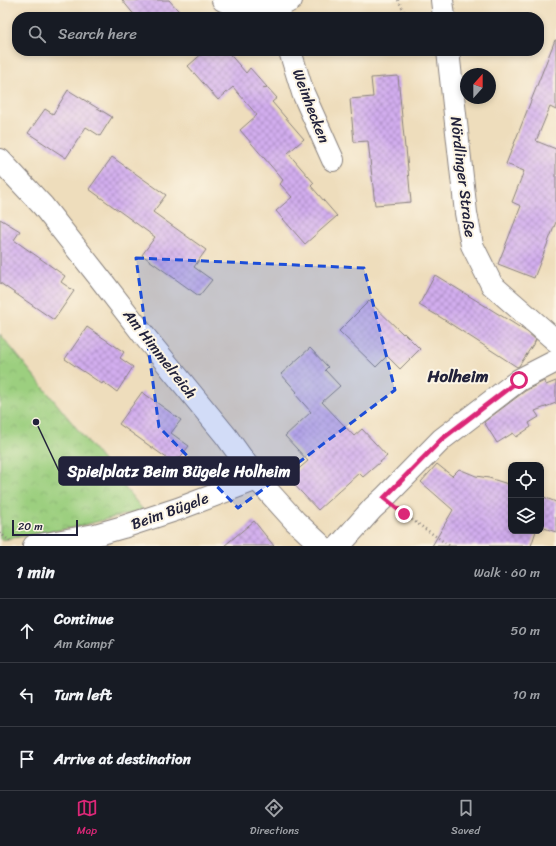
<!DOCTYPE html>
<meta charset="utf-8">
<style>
body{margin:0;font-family:Sriracha,sans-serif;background:#20242c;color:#f1f3f6}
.controls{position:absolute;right:12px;bottom:12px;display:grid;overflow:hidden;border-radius:8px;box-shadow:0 2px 6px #0003}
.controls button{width:36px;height:36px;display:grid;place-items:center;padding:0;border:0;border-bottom:1px solid #363941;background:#171b24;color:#f1f3f6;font:20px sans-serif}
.compass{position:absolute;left:460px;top:68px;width:36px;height:36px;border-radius:50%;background:#171b24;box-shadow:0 2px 6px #0003;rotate:21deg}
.scale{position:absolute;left:12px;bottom:10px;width:66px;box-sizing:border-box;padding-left:4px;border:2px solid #22223b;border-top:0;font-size:11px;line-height:14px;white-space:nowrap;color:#22223b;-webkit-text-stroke:3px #fcf5e5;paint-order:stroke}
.stop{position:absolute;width:12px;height:12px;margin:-9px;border:3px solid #db2777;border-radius:50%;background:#fff}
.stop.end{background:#db2777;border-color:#fff;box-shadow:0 1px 4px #0008}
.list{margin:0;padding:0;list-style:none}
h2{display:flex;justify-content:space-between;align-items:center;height:52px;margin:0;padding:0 16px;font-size:17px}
h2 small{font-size:13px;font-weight:400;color:#9ea1a6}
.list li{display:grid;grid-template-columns:26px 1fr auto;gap:12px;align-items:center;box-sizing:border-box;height:64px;padding:0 16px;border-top:1px solid #363941}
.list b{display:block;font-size:15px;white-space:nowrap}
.list p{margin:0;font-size:13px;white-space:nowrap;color:#9ea1a6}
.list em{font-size:13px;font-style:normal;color:#9ea1a6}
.icon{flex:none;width:22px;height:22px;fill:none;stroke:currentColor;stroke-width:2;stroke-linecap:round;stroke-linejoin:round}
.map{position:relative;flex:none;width:556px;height:546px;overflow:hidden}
.search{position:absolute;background:#171b24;box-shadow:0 2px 6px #0003;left:12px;right:12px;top:12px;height:44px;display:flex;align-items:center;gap:10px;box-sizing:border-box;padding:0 14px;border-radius:16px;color:#9ea1a6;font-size:15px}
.sheet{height:244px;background:#171b24}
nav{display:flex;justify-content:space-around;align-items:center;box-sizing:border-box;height:56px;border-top:1px solid #363941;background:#171b24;font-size:11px;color:#9ea1a6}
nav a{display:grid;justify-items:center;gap:2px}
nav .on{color:#db2777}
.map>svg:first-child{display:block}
.park{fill:url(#park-crowns);stroke:#5f785d}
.building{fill:url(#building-cross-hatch)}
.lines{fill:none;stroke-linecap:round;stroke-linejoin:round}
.minor-casing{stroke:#88807c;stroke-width:24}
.path{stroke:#88807c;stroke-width:2.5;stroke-dasharray:1 3;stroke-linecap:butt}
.minor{stroke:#fff;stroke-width:22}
.route{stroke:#db2777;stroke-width:5}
.marked{fill:#1d4ed8;fill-opacity:0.2;stroke:#1d4ed8;stroke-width:3;stroke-dasharray:8 5;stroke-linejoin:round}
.labels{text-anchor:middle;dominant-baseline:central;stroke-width:4;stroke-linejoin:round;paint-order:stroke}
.street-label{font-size:15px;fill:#22223b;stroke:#fcf5e5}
.quarter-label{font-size:17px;font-weight:bold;fill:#22223b;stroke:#fcf5e5}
.leader{fill:none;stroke:#22223b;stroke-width:1.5}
.callout-dot{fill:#22223b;stroke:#fcf5e5;stroke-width:1.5}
.callout{fill:#22223b;stroke:#22223b;stroke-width:1.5}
.callout-label{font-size:16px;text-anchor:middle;font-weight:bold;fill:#fff}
</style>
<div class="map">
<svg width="556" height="546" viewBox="0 0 556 546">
<defs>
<pattern id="park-crowns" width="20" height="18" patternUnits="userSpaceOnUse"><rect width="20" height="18" fill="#9ccf7f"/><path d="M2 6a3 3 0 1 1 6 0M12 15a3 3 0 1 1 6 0" fill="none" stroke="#86b16f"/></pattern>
<pattern id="building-cross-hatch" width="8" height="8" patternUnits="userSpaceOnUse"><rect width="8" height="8" fill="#d2adee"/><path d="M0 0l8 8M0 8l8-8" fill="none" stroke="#aa8cc2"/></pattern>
</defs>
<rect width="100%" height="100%" fill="#fcf5e5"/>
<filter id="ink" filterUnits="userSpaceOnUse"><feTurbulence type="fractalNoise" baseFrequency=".025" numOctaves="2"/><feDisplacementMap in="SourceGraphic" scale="8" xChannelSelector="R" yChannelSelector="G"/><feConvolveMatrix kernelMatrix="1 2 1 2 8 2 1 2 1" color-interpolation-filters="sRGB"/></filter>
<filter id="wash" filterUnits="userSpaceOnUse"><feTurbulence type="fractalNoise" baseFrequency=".012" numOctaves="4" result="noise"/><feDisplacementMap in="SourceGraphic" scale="16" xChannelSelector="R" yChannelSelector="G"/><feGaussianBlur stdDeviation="0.9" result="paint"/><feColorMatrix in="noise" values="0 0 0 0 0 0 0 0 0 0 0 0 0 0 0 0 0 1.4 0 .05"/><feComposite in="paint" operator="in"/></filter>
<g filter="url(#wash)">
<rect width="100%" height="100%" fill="#eeddbc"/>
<!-- park -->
<path class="park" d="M0,334l143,176 -71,18 -71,12 -1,-1z"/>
<g id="blocks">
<!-- building -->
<path class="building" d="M122,0h47l15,17h-48z
M555,40h1v70l-6,-3 -14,34 20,8v73l-22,56 -36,-14 23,-58 -9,-4 12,-31 -18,-7z
M205,51h22l19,22 4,-5 17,19 -4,1h5l9,10 -5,4 32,37 -16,14 26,30 -3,3 26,30 -32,28 -29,-33 16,-14 -12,-13 3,-4 -43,-50 17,-15 -24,-28 -15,13 -30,-34z
M398,76l7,72h1l5,54 -36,3 -7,-64 -14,1 -4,-43 23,-2 -2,-19z
M68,90l44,27 -12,19 -14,-9 -20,31 -38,-25 17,-24 8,5z
M112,157l54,38 -13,17 53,38 -12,17 18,13 -13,16 -57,-41 13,-18 -66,-48z
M0,219l20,12 -6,9 51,36 -4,6 13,9 -20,29 -54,-37z
M435,275l78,48 14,9 9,8 -17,26 -2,1 -77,-50 -21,-12z
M369,301l34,33 1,-1 16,16 -20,20 -13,-13 -11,11 -37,-36z
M87,327l37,25 -4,6 13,9 -16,25 -14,-10 -1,2 -37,-25z
M310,348l18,19 -3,3 15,16 -18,16 32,34 8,-7 25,27 -24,21 -4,-4 -41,37 -30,-32 20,-17 -23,-25 26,-24 -16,-18 2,-2 -16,-18z
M544,381l2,4 10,-4v22l-21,8 4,6 -10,6 2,4 -15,10 -3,-4 -16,10 -13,-21 41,-31z
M142,392l39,28 -10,13 18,13 -14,18 -56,-40z
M437,464l15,12 7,-7 17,7 13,2 22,7v46h25l-5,15h-99l21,-36 -32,-28z
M541,496l15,6v30l-15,-5z
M254,521l20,25h-50z"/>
</g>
</g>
<g filter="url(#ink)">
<use href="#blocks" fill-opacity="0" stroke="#88807c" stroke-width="1"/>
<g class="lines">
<!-- minor casing -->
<g class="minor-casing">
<path id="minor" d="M223,0l4,2 30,8 21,-3 13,-7
M442,0l2,17
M290,51l13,42 30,67
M448,51l18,162 6,32 20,40 64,56
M0,160l43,46 56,71 47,61 80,98 31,43 38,42 27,25
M34,546l61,-11 28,-8 55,-18 79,-30
M339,546l34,-38 11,-10 58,-59 77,-59 37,-19"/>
</g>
<!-- path -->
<path class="path" d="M398,0l9,17
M402,513l48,33
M0,533l12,10"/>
<!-- minor -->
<use href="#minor" class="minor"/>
</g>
</g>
<g class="lines" filter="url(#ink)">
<!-- route -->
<path class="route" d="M404,514l-20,-16 58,-59 77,-59"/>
</g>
<!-- marked area -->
<path class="marked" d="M136,258l228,10 31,122 -157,118 -79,-81z"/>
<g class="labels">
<!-- street labels -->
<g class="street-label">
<text transform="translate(311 106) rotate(69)">Weinhecken</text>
<text transform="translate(463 177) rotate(83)">Nördlinger Straße</text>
<text transform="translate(160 354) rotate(52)">Am Himmelreich</text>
<text transform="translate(170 511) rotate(-20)">Beim Bügele</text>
</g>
<!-- quarter labels -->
<g class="quarter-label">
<text x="458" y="376">Holheim</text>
</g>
</g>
<!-- callouts -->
<path class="leader" d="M36 422L59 471"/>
<circle class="callout-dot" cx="36" cy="422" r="4"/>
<rect class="callout" x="59" y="457" width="240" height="28" rx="4"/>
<g class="callout-label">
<text x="179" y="477">Spielplatz Beim Bügele Holheim</text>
</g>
</svg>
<div class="controls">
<button><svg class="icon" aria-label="locate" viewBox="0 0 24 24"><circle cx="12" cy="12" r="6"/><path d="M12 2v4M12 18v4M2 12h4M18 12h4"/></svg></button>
<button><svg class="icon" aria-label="layers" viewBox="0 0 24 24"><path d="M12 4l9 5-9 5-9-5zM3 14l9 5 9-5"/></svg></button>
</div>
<svg class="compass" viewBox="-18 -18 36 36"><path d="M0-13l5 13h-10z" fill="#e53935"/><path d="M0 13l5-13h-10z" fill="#9ea1a6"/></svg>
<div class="scale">20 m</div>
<div class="stop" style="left:519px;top:380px"></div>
<div class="stop end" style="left:404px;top:514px"></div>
<div class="search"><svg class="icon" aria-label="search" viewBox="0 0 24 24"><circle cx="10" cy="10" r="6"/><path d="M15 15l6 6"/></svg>Search here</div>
</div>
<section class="sheet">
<h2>1 min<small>Walk · 60 m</small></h2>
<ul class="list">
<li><svg class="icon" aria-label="ahead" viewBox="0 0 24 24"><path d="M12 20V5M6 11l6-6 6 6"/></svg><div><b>Continue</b><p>Am Kampf</p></div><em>50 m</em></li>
<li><svg class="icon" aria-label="left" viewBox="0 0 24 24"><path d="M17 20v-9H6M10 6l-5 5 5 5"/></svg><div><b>Turn left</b></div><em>10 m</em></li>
<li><svg class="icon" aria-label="arrive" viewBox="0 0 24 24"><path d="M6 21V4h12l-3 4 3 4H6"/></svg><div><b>Arrive at destination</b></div></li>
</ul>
</section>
<nav>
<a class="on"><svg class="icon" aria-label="map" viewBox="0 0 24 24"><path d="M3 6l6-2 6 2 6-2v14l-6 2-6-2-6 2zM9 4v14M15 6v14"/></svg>Map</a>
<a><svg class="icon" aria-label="directions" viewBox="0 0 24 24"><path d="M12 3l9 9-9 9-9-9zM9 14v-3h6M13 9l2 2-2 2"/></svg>Directions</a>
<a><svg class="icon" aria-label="saved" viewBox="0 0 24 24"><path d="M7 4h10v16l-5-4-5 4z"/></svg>Saved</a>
</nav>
